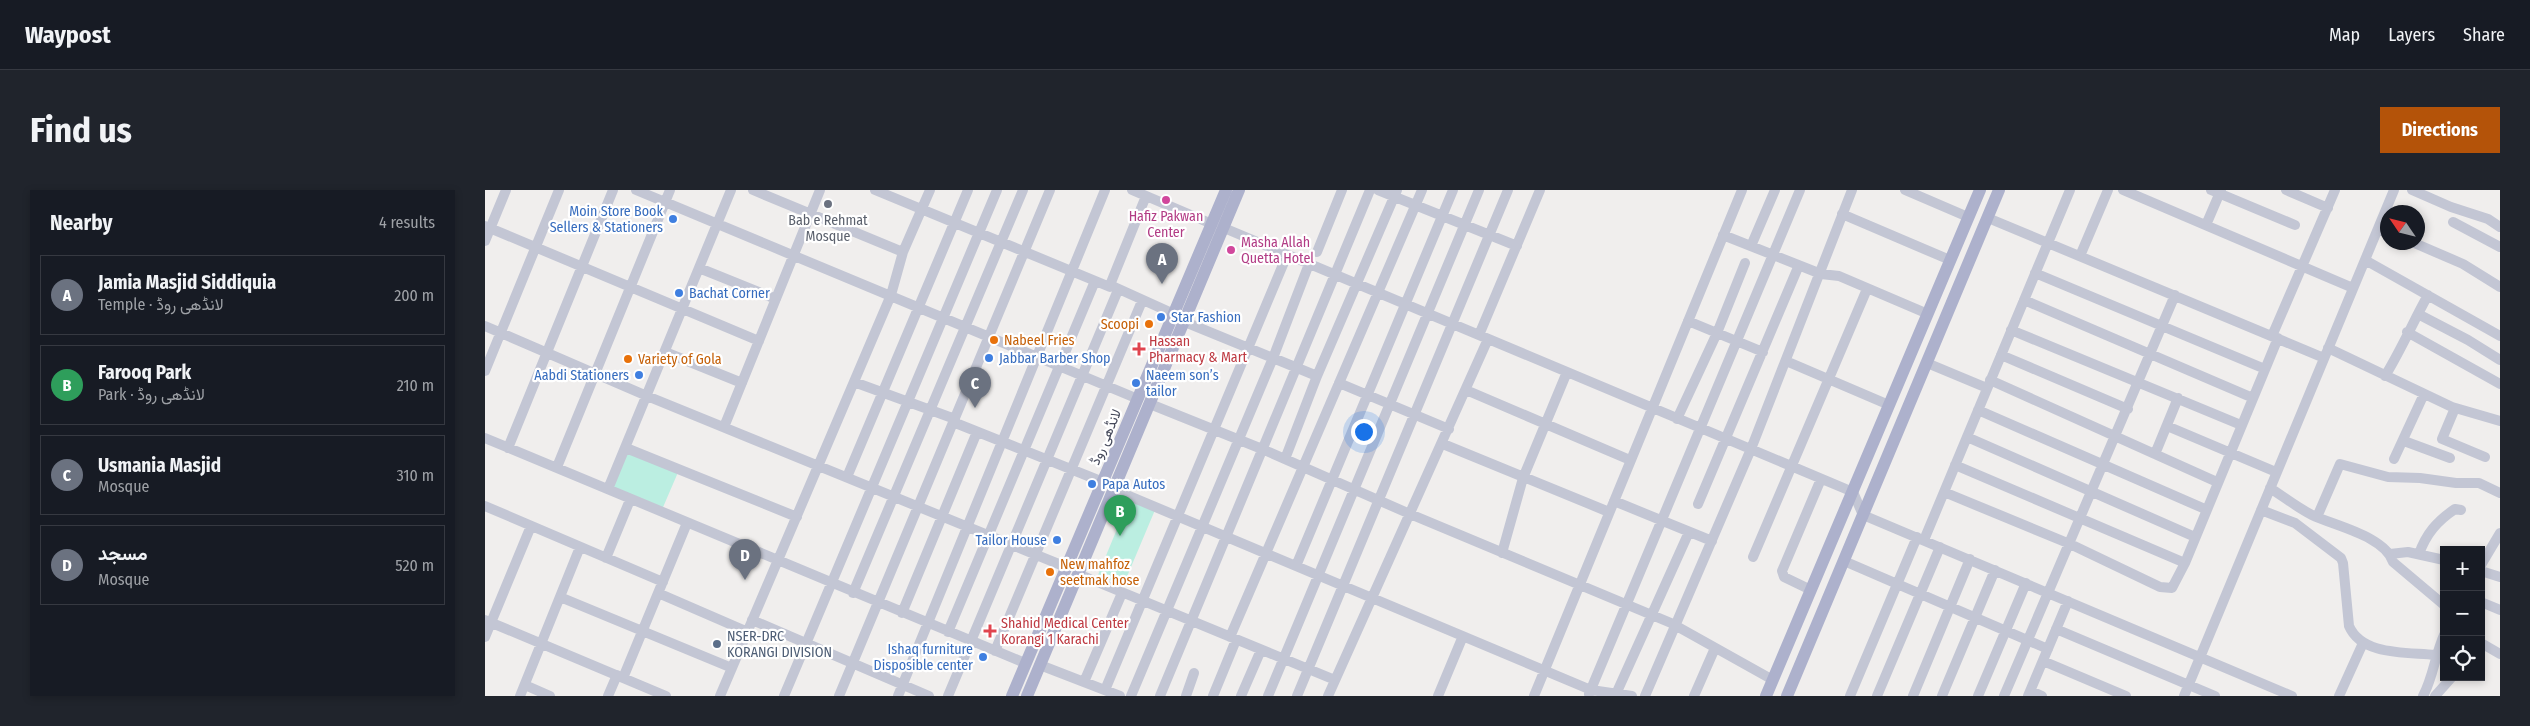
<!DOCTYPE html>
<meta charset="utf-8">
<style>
body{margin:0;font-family:"Fira Sans Condensed",Vazirmatn,sans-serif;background:#20242c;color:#f1f3f6}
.controls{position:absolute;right:15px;bottom:15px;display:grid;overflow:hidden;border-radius:0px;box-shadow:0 2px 8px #0003}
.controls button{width:45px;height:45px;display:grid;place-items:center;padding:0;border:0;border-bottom:1px solid #363941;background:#171b24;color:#f1f3f6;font:25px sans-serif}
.compass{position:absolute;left:1895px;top:15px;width:45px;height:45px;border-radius:50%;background:#171b24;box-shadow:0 2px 8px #0003;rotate:305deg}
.you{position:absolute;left:878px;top:241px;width:18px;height:18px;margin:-12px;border:4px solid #fff;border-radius:50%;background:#1a73e8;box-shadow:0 0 0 8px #1a73e833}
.badge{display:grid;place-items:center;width:32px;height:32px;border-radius:50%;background:#b45309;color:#fff;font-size:16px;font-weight:700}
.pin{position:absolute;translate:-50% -41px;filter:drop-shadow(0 1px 2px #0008)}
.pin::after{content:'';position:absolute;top:26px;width:18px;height:15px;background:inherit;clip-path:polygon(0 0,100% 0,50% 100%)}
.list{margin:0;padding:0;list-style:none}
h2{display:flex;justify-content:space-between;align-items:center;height:65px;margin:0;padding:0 20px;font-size:21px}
h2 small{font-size:16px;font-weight:400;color:#9ea1a6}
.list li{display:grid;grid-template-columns:32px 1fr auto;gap:15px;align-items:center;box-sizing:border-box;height:80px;margin:0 10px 10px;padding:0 10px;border:1px solid #363941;border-radius:0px}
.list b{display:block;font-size:19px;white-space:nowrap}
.list p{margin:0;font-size:16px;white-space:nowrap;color:#9ea1a6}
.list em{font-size:16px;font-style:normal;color:#9ea1a6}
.icon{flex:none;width:28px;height:28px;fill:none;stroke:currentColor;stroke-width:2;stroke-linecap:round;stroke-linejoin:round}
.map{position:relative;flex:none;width:2015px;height:506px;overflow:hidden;border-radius:0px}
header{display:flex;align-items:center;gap:30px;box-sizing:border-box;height:70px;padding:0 25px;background:#171b24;border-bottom:1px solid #363941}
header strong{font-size:24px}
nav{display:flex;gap:28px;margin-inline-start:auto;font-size:18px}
.intro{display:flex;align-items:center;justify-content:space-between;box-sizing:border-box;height:120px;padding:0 30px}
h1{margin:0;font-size:35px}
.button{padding:12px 22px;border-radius:0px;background:#b45309;color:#fff;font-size:18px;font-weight:700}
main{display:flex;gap:30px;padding:0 30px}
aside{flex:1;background:#171b24;border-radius:0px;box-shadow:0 2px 8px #0003}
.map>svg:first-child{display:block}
.green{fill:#bbeee1}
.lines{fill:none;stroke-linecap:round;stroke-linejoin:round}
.minor{stroke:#c3c6d4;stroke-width:10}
.major{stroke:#adb1cc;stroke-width:12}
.hotel-dot{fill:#d1479c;stroke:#fff;stroke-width:2}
.worship-dot{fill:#6b7280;stroke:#fff;stroke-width:2}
.shop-dot{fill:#3f7fe0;stroke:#fff;stroke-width:2}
.food-dot{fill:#e8710a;stroke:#fff;stroke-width:2}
.health-dot{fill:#e0444e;stroke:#fff;stroke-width:2}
.service-dot{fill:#5c6f8a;stroke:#fff;stroke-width:2}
.labels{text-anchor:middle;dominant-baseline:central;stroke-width:4.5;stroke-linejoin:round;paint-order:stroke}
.shop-label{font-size:14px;fill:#366cbe;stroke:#fff;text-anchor:start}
.hotel-label{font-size:14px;fill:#b23c85;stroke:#fff}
.worship-label{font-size:14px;fill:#5b616d;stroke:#fff}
.food-label{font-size:14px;fill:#c56008;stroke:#fff;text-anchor:start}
.health-label{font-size:14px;fill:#be3a42;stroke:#fff;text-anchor:start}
.street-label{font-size:14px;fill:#45495a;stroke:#fff}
.service-label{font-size:14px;fill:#4e5e75;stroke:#fff;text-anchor:start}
</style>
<header>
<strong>Waypost</strong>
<nav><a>Map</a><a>Layers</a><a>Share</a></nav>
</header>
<div class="intro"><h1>Find us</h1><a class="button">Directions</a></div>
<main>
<aside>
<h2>Nearby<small>4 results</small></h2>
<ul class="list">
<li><span class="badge" style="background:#6b7280">A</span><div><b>Jamia Masjid Siddiquia</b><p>Temple · لانڈھی روڈ</p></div><em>200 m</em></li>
<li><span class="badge" style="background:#2e9e5b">B</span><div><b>Farooq Park</b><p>Park · لانڈھی روڈ</p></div><em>210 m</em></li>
<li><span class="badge" style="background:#6b7280">C</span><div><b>Usmania Masjid</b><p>Mosque</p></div><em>310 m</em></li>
<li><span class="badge" style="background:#6b7280">D</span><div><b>مسجد</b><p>Mosque</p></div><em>520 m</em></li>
</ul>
</aside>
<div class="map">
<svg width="2015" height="506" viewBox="0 0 2015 506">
<rect width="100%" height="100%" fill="#f0eeed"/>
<!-- green -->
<path class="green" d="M141,258l53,22 -18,42 -53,-23z
M644,310l26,10 -32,76 -25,-11z"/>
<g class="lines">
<!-- minor -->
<path class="minor" d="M151,0l502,209
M268,0l150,62
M390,0l235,97
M647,0l80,34
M893,0l139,56
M1420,0l63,27
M1638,0l230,98
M1726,0l84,35
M1801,0l42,18
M1927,0l39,17 37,12 12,8
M661,6l-36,89 64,29
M1357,24l108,46
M1503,28l336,140
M1968,32l47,25
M1721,35l15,-35
M0,36l274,115
M739,38l629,264 10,23 429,181
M1893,39l9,4
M1238,45l98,39 18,2 89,38
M0,51l21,-51
M1927,52l51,22 37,23
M1266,56l24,-56
M832,62l25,-62
M1595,66l28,-66
M1880,70l135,76
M214,78l77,31
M1550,83l230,96
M1539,110l229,98
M1933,124l50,26 32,20
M1203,131l75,31
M700,132l132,54
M0,136l162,70 419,171
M1526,140l230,95
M1922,142l93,52
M994,145l61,-145
M1787,146l63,-146
M1843,158l124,59 48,14
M180,162l77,31
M1516,165l127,54
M1301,171l103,44
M1442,173l60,25
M0,181l74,-181
M1900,186c16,-26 28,-54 43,-81
M1505,190l227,102
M369,192l101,37
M854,193l110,46
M981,200l164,70
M665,214l112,45 148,65 261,109 102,57
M1970,218l-13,31 43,18
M1493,220l227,99
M1192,229l40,-86 28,-70
M468,232l150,60
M1682,236l109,46
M239,237l96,-237
M1482,247l228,100
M0,248l540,225
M1919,251l46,17
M958,254l166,68
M23,258l105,-258
M141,258l171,69
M1670,264l23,-56
M800,269l32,-83 80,-186
M1909,269l30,-65
M1470,275l230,98
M72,277l113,-277
M362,287l121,-287
M1785,298c14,9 28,20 42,27 23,11 73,21 81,47l51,43
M123,299l123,-299
M630,300l476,200 41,6
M1459,302l126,52 90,43 12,1 13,-25 93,-225
M1129,311l98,40
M1213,314l101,-239
M0,316l178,76
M1776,320l34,13 46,35 2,5 6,63c13,30 58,26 86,29
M1832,327l23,-53 48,13 32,1 36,5h23l21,10
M1439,350l146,-350
M1017,363l21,-75 44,-106
M1905,364l18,-2 36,8
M1934,364c7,-20 18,-33 36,-45l6,1
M1268,367l114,-268
M121,368l24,-58
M1359,371l204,88
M1996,375l19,-32
M811,376l157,-376
M1996,381l19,6
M593,384l257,106
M1326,400l-27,-13 -2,-6 39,-92
M173,403l90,39
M368,403l170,-403
M75,407l172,71
M1996,412l19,8
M417,423l75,-181
M0,430l181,76
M267,430l177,76
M1571,439l159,67
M463,442l147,-351
M0,447l46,-111
M745,447l192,-447
M1996,453l19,11
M510,461l147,-350
M1558,471l83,35
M555,475l80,31
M138,488l64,-155
M599,492l38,-89
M40,495l25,11
M620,500l182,-435
M1546,501l11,5
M1104,504l211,-504
M1131,504l73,-162
M35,506l60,-149
M123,506l9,-21
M235,506l171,-401 12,-43 27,-62
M299,506l213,-506
M354,506l211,-506
M413,506l207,-506
M463,506l170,-406
M646,506l142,-338 36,-94
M675,506l210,-506
M701,506l8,-23
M728,506l23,-56
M756,506l20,-46
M783,506l211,-506
M812,506l211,-506
M843,506l160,-357
M953,506l25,-60
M1049,506l208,-506
M1160,506l106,-247 101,-259
M1209,506l21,-48
M1365,506l67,-159
M1392,506l63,-149
M1428,506l57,-137
M1457,506l53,-126
M1493,506l48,-113
M1519,506l171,-401
M1543,506l40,-95
M1699,506l210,-506
M1854,506l24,-53
M1938,506c10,-18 12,-41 21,-61
M1950,506l17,-19"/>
<!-- major -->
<path class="major" d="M527,506l214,-506
M542,506l212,-506
M1281,506l214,-506
M1302,506l212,-506"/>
</g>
<!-- markers -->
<g class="hotel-dot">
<circle cx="681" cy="10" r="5"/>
<circle cx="746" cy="60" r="5"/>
</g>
<circle class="worship-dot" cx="343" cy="14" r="5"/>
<g class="shop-dot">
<circle cx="188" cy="29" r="5"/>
<circle cx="194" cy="103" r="5"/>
<circle cx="676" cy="127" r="5"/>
<circle cx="504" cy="168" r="5"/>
<circle cx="154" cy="185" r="5"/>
<circle cx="651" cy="193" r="5"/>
<circle cx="607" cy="294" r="5"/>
<circle cx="572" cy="350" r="5"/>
<circle cx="498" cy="467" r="5"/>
</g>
<g class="food-dot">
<circle cx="664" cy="134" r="5"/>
<circle cx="509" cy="150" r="5"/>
<circle cx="143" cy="169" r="5"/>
<circle cx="565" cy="382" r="5"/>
</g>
<g class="health-dot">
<path d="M651.5 151.5h5v5h5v5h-5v5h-5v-5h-5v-5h5z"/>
<path d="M502.5 433.5h5v5h5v5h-5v5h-5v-5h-5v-5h5z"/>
</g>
<circle class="service-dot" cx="232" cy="454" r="5"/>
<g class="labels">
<!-- shop labels -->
<g class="shop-label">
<text x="178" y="21" text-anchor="end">Moin Store Book<tspan x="178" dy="16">Sellers &amp; Stationers</tspan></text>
<text x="204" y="103">Bachat Corner</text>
<text x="686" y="127">Star Fashion</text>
<text x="514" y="168">Jabbar Barber Shop</text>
<text x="144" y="185" text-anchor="end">Aabdi Stationers</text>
<text x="661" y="185">Naeem son’s<tspan x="661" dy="16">tailor</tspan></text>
<text x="617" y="294">Papa Autos</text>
<text x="562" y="350" text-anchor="end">Tailor House</text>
<text x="488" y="459" text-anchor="end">Ishaq furniture<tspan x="488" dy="16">Disposible center</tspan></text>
</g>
<!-- hotel labels -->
<g class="hotel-label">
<text x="681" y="26">Hafiz Pakwan<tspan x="681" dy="16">Center</tspan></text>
<text x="756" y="52" text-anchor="start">Masha Allah<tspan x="756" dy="16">Quetta Hotel</tspan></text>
</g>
<!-- worship labels -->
<g class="worship-label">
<text x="343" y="30">Bab e Rehmat<tspan x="343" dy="16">Mosque</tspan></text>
</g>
<!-- food labels -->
<g class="food-label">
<text x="654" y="134" text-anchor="end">Scoopi</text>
<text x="519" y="150">Nabeel Fries</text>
<text x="153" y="169">Variety of Gola</text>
<text x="575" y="374">New mahfoz<tspan x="575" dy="16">seetmak hose</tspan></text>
</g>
<!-- health labels -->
<g class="health-label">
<text x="664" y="151">Hassan<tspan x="664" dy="16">Pharmacy &amp; Mart</tspan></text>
<text x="516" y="433">Shahid Medical Center<tspan x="516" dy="16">Korangi 1 Karachi</tspan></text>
</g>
<!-- street labels -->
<g class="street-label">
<text transform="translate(621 247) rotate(-67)">لانڈھی روڈ</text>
</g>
<!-- service labels -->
<g class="service-label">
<text x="242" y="446">NSER-DRC<tspan x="242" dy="16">KORANGI DIVISION</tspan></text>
</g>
</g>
</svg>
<div class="controls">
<button>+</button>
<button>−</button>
<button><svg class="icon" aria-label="locate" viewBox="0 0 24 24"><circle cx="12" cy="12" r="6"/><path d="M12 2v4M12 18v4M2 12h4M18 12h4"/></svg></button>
</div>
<svg class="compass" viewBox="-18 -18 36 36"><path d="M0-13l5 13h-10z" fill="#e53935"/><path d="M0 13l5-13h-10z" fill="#9ea1a6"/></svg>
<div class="you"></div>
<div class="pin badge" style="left:677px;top:94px;background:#6b7280">A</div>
<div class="pin badge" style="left:635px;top:346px;background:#2e9e5b">B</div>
<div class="pin badge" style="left:490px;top:218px;background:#6b7280">C</div>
<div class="pin badge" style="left:260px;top:390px;background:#6b7280">D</div>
</div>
</main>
